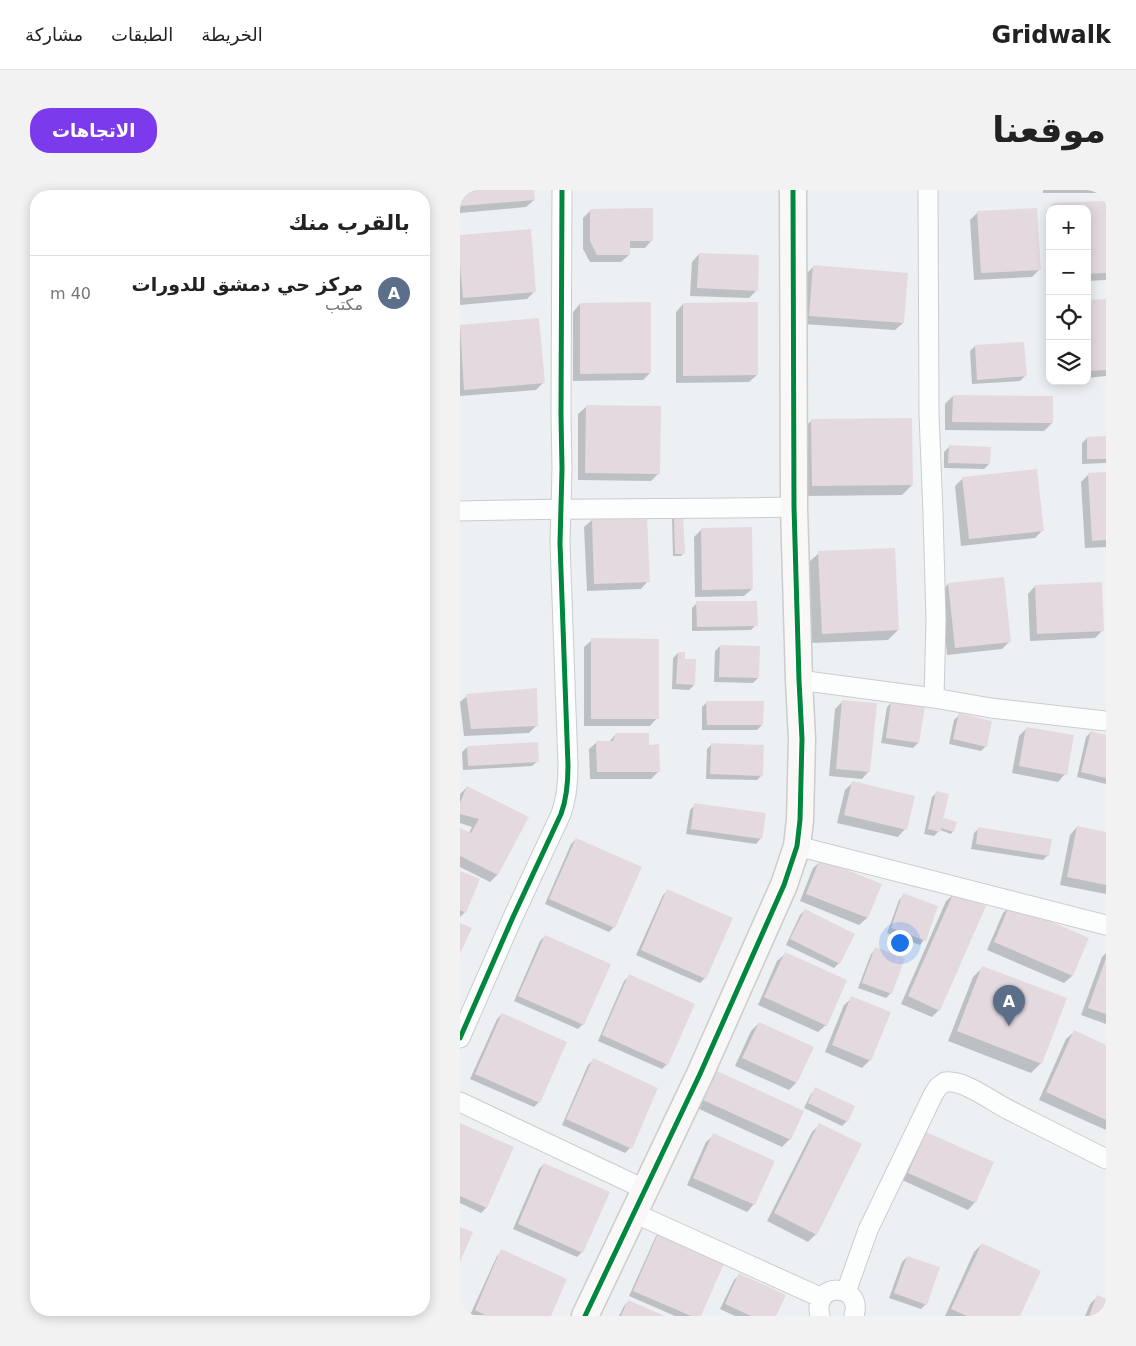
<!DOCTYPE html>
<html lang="ar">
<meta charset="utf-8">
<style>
body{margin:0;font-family:"DejaVu Sans","Noto Naskh Arabic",sans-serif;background:#f2f2f2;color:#222;direction:rtl}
.controls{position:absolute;right:15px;top:15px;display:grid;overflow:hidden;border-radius:10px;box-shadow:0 2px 12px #0003}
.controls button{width:45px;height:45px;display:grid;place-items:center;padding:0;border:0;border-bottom:1px solid #e0e0e0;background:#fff;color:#222;font:25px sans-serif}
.you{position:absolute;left:439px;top:752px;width:18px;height:18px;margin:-12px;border:4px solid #fff;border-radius:50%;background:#1a73e8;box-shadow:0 0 0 8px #1a73e833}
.badge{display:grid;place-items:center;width:32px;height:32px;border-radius:50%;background:#7c3aed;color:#fff;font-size:16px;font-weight:700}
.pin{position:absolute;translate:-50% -41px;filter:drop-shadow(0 1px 2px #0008)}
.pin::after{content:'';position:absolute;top:26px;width:18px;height:15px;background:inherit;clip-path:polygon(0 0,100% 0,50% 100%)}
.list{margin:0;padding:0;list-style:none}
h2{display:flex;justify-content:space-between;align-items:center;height:65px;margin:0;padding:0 20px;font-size:21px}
h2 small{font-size:16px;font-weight:400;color:#767676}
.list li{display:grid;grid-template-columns:32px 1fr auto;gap:15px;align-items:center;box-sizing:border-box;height:75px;padding:0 20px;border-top:1px solid #e0e0e0}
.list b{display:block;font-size:19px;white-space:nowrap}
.list p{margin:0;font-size:16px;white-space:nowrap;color:#767676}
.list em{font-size:16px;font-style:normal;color:#767676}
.icon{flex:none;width:28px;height:28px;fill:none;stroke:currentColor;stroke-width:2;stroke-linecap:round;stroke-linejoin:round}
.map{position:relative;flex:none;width:646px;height:1126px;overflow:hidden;direction:ltr;border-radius:20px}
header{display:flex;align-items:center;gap:30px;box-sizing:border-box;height:70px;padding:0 25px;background:#fff;border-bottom:1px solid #e0e0e0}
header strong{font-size:24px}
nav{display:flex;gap:28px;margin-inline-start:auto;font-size:18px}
.intro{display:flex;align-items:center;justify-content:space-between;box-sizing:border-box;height:120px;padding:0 30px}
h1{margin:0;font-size:35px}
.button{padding:12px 22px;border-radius:20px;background:#7c3aed;color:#fff;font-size:18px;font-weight:700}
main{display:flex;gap:30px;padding:0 30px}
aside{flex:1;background:#fff;border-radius:20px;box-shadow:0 2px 12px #0003}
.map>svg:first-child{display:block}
.shadow{fill:#0003}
.building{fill:#e5d9e0}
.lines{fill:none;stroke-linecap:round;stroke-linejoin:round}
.street-casing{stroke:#caccce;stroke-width:21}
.secondary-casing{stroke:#caccce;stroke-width:29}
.street{stroke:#fcfdfd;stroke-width:19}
.secondary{stroke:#f9f8f6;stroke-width:26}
.cycleway-casing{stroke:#fff;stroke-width:8}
.cycleway{stroke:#00873e;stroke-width:5}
</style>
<header>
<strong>Gridwalk</strong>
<nav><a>الخريطة</a><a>الطبقات</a><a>مشاركة</a></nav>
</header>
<div class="intro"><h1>موقعنا</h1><a class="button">الاتجاهات</a></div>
<main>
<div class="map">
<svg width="646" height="1126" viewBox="0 0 646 1126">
<rect width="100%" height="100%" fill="#edf0f3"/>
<!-- shadow -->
<path class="shadow" d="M0,0h73l1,10 -8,7 -66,6z
M583,0h63v3h-63z
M646,12v78l-19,1v-72h-37v73h-2l-2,-70 7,-8z
M130,21l62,29 -7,8h-16v7l-8,7h-31l-7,-13v-31z
M518,22l62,57 -8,8 -58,3 -4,-60z
M0,46l74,56 -7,7 -67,6z
M239,64l58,36 -8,8 -59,-2 2,-34z
M353,77l90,56 -8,7 -93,-6 4,-50z
M646,110v76l-19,2v-77z
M120,114l70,69 -7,7 -70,1v-69z
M223,114l74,71 -8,7 -73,1v-71z
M78,129l5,64 -7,7 -76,6v-70z
M515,156l50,30 -5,5 -48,3 -2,-33z
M493,206l99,27 -8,8 -99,-1v-26z
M126,217l73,66 -8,8 -73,-1v-66z
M352,230l100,65 -10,10 -99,1 -1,-66z
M646,247v26l-24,1v-21l5,-5z
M489,257l40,17 -5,5 -40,-1v-16z
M646,283v74l-21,1 -4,-66 8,-8z
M503,288l80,52 -8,8 -74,8 -6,-60z
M215,327l8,37 -2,2h-8l-1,-37z
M132,330l56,61 -7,8 -54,2 -3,-64z
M242,339l50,60 -8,7 -49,1 -1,-60z
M359,363l79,77 -10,10 -76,3 -3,-81z
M488,394l62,57 -8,8 -55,6 -6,-63z
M575,396l68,44 -8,8 -65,3 -2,-47z
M237,413l59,22 -5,5 -59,1v-23z
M132,450l65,78 -7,8h-66v-79z
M260,456l38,32 -5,5 -39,-1 1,-31z
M218,463l16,32 -5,5 -17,-1 1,-31z
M7,506l70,29 -8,8 -65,3 -4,-34z
M383,511l26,70 -7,8 -33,-3 6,-67z
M247,512l55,23 -5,5h-55v-23z
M432,512l26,41 -5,5 -32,-5 6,-36z
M499,525l27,31 -5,5 -32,-7 5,-24z
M567,538l38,46 -7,8 -46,-9 7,-37z
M631,542l15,4v48l-29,-7 9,-40z
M156,544l32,12 10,26 -7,7h-61l-1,-30 8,-7h12z
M252,554l50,31 -5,5 -51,-1 1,-30z
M7,557l71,14 -6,5 -69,4 -1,-18z
M393,592l52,47 -7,8 -61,-14 8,-33z
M7,597l60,31 -30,57 -7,7 -30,-15v-38l9,4 3,-6 -12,-4v-29z
M477,602l4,32 4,-4 8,11 -2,3 -11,-4 -6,6 -10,-2 8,-37z
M235,615l66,33 -5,6 -70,-10 4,-24z
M617,637l29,6v61l-46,-9 10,-50z
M519,638l69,27 -5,5 -72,-11 3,-16z
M116,649l38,88 -5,5 -64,-28 26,-60z
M361,671l59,23 -13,34 -8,7 -59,-24 13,-33z
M0,682l5,40 -5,5z
M208,700l37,88 -5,5 -64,-28 27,-60z
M494,704l-15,116 -7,7 -31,-13 45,-103z
M444,705l20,45 -4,5 -33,-12 12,-33z
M551,716l77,33 -16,37 -8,7 -77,-33 16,-37z
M345,720l34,53 -5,5 -48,-23 14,-30z
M85,746l38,88 -5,5 -64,-28 26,-60z
M416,759l15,44 -5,5 -28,-10 13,-34z
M646,763v71l-25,-9 21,-58z
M325,764l41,71 -8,7 -60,-27 19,-44z
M523,777l58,96 -10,10 -83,-32 25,-64z
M169,786l38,88 -5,5 -64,-28 26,-60z
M392,808l18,62 -8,8 -37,-16 19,-47z
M42,824l37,88 -5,5 -64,-28 27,-60z
M299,833l37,60 -7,7 -54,-24 16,-35z
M614,842l32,14v84l-67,-30 27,-61z
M133,870l37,88 -5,5 -63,-28 26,-60z
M257,883l73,66 -8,8 -85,-39 12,-27z
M356,899l38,18 -7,14 -5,5 -38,-18 7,-14z
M360,934l-4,110 -8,8 -41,-21 45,-89z
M0,935l26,83 -5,5 -21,-10z
M467,943l48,69 -7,8 -66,-30 17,-39z
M254,945l40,69 -7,8 -60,-27 19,-43z
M84,974l38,88 -5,5 -64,-28 26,-60z
M201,1041l38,85h-24l-46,-20 27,-60z
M522,1054l37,72h-74l29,-64z
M42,1061l47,65 -79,-1 27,-59z
M447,1067l19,47 -5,5 -32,-11 13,-36z
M279,1085l36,41h-40l-15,-7 14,-29z
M637,1107l9,3v16h-21l5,-12z
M169,1111l33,15h-43l5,-10z"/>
<!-- building -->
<path class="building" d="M0,0h74l1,10 -75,6z
M646,11v72l-19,1v-65h-34v-6z
M193,18v33h-23v14h-33l-7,-14v-32z
M577,18l4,62 -60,3 -4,-62z
M71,39l5,63 -73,6 -3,-34v-29z
M239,63l60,2 -1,36 -61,-3z
M353,75l95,8 -4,50 -95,-7z
M646,109v71l-19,1v-71z
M191,112v71l-71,1v-71z
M298,112v73l-75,1v-73z
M79,128l6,65 -81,7 -4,-65z
M564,152l3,34 -50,4 -2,-35z
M493,205l100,1v27l-101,-1z
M126,215l75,1 -1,68 -75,-1z
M452,228l1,67 -101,1 -1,-67z
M646,246v23h-19v-22z
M489,255l42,2 -1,17 -42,-1z
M577,279l7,62 -75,8 -7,-62z
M646,282v68l-14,1 -4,-68z
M223,325l2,39h-10l-1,-38z
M187,326l3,66 -56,2 -2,-65z
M292,337l1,62 -51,1 -1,-62z
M435,358l4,82 -77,4 -4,-83z
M544,387l7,65 -56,6 -7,-65z
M642,392l2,49 -67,3 -2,-49z
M236,411h61l1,25 -61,1z
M131,448l68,1v80h-68z
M260,455l40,1 -1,32 -40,-1z
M218,462h7v7h11l-1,26 -19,-1z
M77,498l1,38 -67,3 -5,-35z
M382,510l35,3 -7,69 -34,-3z
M246,511h58l-1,24h-56z
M431,511l34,5 -6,37 -33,-5z
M499,523l33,8 -5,26 -34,-8z
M566,537l48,8 -7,40 -48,-9z
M631,541l15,4v43l-25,-6z
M156,543h33v12l10,-1 1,28h-63l-1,-31h17z
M78,552l1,20 -71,4 -1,-20z
M251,553l53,2 -1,31 -53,-2z
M392,591l63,15 -8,34 -63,-15z
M7,596l62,31 -31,58 -38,-19v-28l11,5 8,-14 -19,-5v-11z
M476,601l13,3 -7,30 2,-6 13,4 -3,10 -13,-4 -1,4 -12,-3z
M234,613l72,10 -4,26 -71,-10z
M617,636l29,6v53l-39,-8z
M518,637l74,12 -3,17 -73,-12z
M116,648l66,29 -27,61 -66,-29z
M360,669l62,25 -14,34 -62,-24z
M0,681l20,8 -14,34 -6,-3z
M207,699l66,29 -27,61 -65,-29z
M494,702l32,14 -46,105 -32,-15z
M443,703l35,13 -12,35 -35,-13z
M550,714l79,34 -16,38 -79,-34z
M345,719l50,25 -15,30 -50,-25z
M0,733l12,5 -12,26z
M85,745l66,29 -27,61 -66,-29z
M415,757l30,11 -13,36 -30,-11z
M325,762l62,28 -20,46 -63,-29z
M646,768v56l-18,-6z
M522,776l85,32 -25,66 -85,-33z
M169,784l66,30 -27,61 -66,-30z
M391,806l40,16 -20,49 -39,-16z
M42,823l65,29 -27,61 -65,-29z
M299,832l55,25 -17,36 -55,-25z
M614,840l32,15v75l-60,-28z
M133,868l65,30 -26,61 -66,-30z
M257,881l87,40 -13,29 -88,-40z
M355,897l40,19 -7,16 -40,-19z
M0,933l54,24 -27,61 -27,-12z
M359,933l43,21 -45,91 -43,-22z
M466,942l68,30 -18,41 -68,-30z
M253,943l62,28 -20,44 -62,-27z
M84,973l66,29 -27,61 -65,-29z
M0,1037l13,5 -13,30z
M200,1039l66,30 -25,57h-10l-58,-25z
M522,1053l59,28 -21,45h-53l-16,-7z
M41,1059l66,30 -16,37h-64l-12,-6z
M447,1066l33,11 -13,38 -33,-12z
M279,1083l47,22 -10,21h-25l-26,-12z
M637,1105l9,4v17h-17z
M168,1110l37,16h-44z"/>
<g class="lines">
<!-- street casing -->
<g class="street-casing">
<path id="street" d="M468,0l1,224 4,99 3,107 -2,78
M0,321c111,-3 223,-2 334,-4
M339,490l135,18 57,10 115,13
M337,656l309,79
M0,848l53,-121 48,-103c6,-16 7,-31 7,-48l-8,-223 2,-74 -1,-55 1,-224
M0,912l186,88
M174,1023l188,85
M386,1102l22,-62 65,-135 5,-8 7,-5c20,-2 46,19 64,28 32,16 65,33 97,49
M360,1126c-9,-35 44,-34 34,0"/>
</g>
<!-- secondary casing -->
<g class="secondary-casing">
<path id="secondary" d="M125,1126l115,-242 84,-189 13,-39 3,-26 2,-81 -3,-59 -5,-173 -1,-317"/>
</g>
<!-- street -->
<use href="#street" class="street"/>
<!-- secondary -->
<use href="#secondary" class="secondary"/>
<!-- cycleway casing -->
<g class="cycleway-casing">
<path id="cycleway" d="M0,848l53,-121 48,-103c6,-16 7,-31 7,-48l-8,-223 2,-74 -1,-55 1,-224
M125,1126l115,-242 84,-189 13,-39 3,-26 2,-81 -3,-59 -5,-173 -1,-317"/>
</g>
<!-- cycleway -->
<use href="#cycleway" class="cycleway"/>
</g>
</svg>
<div class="controls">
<button>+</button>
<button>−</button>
<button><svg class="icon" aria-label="locate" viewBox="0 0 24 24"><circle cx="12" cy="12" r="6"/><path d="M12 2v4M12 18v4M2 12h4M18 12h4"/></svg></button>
<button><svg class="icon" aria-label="layers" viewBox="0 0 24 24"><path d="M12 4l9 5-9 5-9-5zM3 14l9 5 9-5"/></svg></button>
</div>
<div class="you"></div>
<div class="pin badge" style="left:549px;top:836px;background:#5c6f8a">A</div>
</div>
<aside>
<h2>بالقرب منك<small></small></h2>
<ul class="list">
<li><span class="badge" style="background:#5c6f8a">A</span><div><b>مركز حي دمشق للدورات</b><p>مكتب</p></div><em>40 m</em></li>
</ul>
</aside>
</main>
